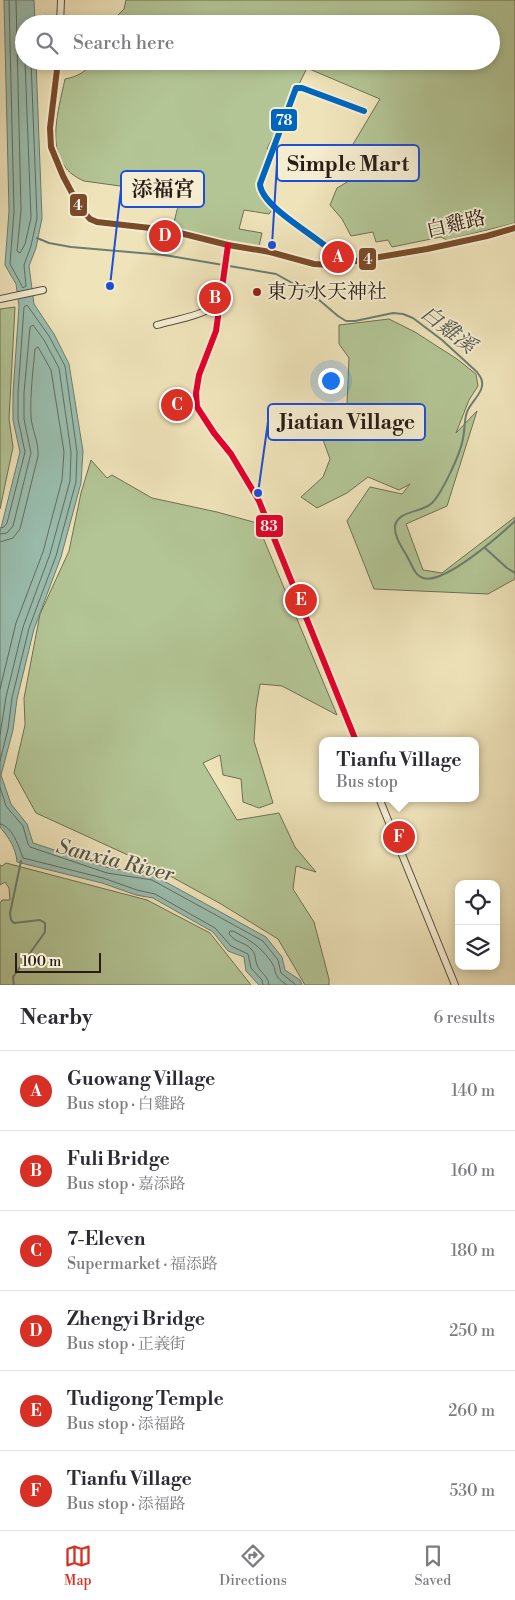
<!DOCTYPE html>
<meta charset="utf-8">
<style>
body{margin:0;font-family:"Libre Bodoni","Noto Serif TC",serif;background:#f2f2f3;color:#2b2b33}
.controls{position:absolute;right:15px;bottom:15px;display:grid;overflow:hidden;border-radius:10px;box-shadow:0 2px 8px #0003}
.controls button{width:45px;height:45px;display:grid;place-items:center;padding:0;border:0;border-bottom:1px solid #e1e1e2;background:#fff;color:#2b2b33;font:25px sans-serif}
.scale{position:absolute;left:15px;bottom:12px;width:86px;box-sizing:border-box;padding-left:5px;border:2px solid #291b15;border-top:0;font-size:14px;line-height:18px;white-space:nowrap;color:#291b15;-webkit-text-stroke:4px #f5edd2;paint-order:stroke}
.you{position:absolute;left:330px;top:380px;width:18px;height:18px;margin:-12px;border:4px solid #fff;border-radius:50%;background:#1a73e8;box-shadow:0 0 0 8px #1a73e833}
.badge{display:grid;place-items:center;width:32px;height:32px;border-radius:50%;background:#d93025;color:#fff;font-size:16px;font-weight:700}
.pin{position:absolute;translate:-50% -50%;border:2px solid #fff;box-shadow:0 1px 5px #0006}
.popup{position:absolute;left:319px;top:737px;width:160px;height:65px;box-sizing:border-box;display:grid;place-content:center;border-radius:10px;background:#fff;filter:drop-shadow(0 1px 4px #0005);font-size:16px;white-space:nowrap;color:#7c7c81}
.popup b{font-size:19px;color:#2b2b33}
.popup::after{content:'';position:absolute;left:50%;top:100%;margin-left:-10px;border:10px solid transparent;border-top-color:#fff}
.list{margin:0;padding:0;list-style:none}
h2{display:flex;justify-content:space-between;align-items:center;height:65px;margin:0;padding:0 20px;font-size:21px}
h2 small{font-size:16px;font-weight:400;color:#7c7c81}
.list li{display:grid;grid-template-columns:32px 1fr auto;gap:15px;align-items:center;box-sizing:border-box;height:80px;padding:0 20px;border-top:1px solid #e1e1e2}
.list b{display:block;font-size:19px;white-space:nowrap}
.list p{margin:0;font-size:16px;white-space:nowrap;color:#7c7c81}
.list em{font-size:16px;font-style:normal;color:#7c7c81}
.icon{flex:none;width:28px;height:28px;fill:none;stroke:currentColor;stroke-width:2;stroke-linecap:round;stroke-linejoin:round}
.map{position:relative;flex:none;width:515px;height:985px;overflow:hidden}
.search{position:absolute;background:#fff;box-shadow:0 2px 8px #0003;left:15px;right:15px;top:15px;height:55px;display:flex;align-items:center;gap:12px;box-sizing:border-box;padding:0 18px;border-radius:28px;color:#7c7c81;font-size:19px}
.sheet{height:545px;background:#fff}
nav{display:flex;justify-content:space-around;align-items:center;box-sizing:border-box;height:70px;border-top:1px solid #e1e1e2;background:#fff;font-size:14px;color:#7c7c81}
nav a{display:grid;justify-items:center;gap:2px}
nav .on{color:#d93025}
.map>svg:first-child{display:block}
.green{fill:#b3c595;stroke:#6e7055}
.water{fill:#9abeaf;stroke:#6d7d71}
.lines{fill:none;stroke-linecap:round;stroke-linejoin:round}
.shore{stroke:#626c62;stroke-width:1}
.stream{stroke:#6d7d71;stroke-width:2}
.minor-casing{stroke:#5a4d3e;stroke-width:8}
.minor{stroke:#f5edd2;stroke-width:6}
.bus-1-casing{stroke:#f5edd2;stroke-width:10}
.bus-2-casing{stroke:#f5edd2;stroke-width:10}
.bus-3-casing{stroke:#f5edd2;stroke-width:10}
.bus-1{stroke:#7a4b2a;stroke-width:6}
.bus-2{stroke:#e4002b;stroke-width:6}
.bus-3{stroke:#0065bd;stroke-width:6}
.poi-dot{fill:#8f2418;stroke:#f5edd2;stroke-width:2}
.labels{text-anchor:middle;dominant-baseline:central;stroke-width:4;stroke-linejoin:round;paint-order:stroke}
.street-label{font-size:20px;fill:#291b15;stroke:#f5edd2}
.poi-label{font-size:20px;fill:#291b15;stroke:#f5edd2;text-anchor:start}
.water-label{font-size:21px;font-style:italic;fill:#51544b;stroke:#f5edd2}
.leader{fill:none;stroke:#1d4ed8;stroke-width:2}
.callout-dot{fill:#1d4ed8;stroke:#f5edd2;stroke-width:2}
.callout{fill:#f5edd2;stroke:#1d4ed8;stroke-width:2}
.callout-label{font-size:21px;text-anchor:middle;font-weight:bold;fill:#291b15}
.line-badge{stroke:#f5edd2;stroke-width:2}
.badge-label{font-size:14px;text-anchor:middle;font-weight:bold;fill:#fff}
</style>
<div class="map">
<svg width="515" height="985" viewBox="0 0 515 985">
<rect width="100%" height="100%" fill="#efe3ba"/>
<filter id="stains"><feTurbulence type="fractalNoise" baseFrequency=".004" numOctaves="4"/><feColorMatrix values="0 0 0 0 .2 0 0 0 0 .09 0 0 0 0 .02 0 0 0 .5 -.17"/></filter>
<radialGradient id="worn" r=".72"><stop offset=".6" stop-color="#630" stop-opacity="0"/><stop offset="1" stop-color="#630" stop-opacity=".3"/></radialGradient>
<!-- green -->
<path class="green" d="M126,0h389v223l-68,17 -6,-3 -49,10 -4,-7 -12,2 -3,-10 -22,4 -9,-17 -12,-14 7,-17 12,-7 -12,-10 43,-72 -73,-31 -40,81 3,1c-12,29 -22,35 2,60l-3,4 -25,-4 -5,19 23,4 -3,13 -30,-4 -56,-15 4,-17 8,-15 -101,-14c-43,-18 -26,-68 -19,-102 11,-2 22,-7 28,-18h398v-37h-382l15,-15z
M15,307l-6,112 4,28 -13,62v-200z
M389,319l26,13 42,27 19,15 2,12 -9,14 -13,33 21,-22 -30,95 -41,18 17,46 19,3 73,-56v62l-27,15 -114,-5 -27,-68 23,-34 32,7 8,-10 -11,6 -31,-13 -21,16 -30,15 -16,-11 22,-20 7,-18 -8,-22 1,-25 24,-7 2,-47 -10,-14v-19z
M91,460l16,18 5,-3 40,23 65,14 40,11 80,192 -55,-29 -22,-2 -4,24 -2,33 19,62 -14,5 -16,-6 -2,-23 -18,-4 -3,-20 -17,8 34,57 42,-7 16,34 21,25 -20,-6 -3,23 21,33 15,57v6h-24l-27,-46 -57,-35 -69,-38 -116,-53 -22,-40 11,-48 -1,-27 16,-84 29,-63 12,-58z
M6,863l141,37 63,33 41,52h-251v-82l2,-3h8l-1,-12 -4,-6 -5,3v-20l2,1z"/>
<!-- water -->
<path class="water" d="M4,0h30l1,24h-11v37h12l6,157 -6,30 -7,18 5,38 20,30 15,30 14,87 -2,32 -20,74 -27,72 -17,70 -4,31 -12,45 10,29 16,20 6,19 76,25 44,7 113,62 16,20 3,13 15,10 2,5h-43l-13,-14 -2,-14 -16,-6 -15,-19 -60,-34 -17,-3 -34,-12 -85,-21c-1,-14 -8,-24 -17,-35v-295l20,-80 -7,-32v-27l6,-87 -3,-22 -11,-19 4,-54z"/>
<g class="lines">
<!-- shore -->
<path class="shore" d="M9,0l5,211 -4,53 13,24 3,-2 -2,-21 7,-19 6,-28 -6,-157
M16,0l5,210 -4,41 3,2 5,-9 6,-26 -6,-157
M0,528l4,-1 3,-4 18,-71 -7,-33v-26l6,-86 3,-2 22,31 16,30 12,86 -1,30 -20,74 -27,72 -17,70 -4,31 -8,32
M0,534l7,-1 6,-7 18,-73 -7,-34v-26l6,-66 3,-2 11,15 15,28 12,84 -1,29 -20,73 -27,73 -17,70 -6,38
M0,542l13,-4 7,-9 18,-73c1,-14 -6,-26 -7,-39 -1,-23 2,-46 4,-68l3,-2 13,23 13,82 -2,28 -19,72 -27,71 -16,66
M0,787l6,19 17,20 5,18 2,3 77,26 45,7 111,61 15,19 3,13 15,12
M0,824c13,2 19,24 23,34l80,20 34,12 18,4 60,34 16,18 17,8 3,14 11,12 1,5
M269,985c-1,-10 -9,-12 -12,-20 -2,-5 -1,-11 -5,-15 -6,-8 -15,-6 -23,-16l1,-3h3c15,8 27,15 37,29 9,12 0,14 17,25"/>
<!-- stream -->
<path class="stream" d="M37,238l12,5 22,4 93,8 112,19 36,20 26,22 8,5h9l38,-8 10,1 10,4 29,22 35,32c3,4 6,8 5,14 -1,9 -12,17 -15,26 -3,8 -2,18 -4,26 -2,15 -21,55 -31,65 -10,10 -34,7 -37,23 -1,11 8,23 13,32 4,7 7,18 15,20 21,7 77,-43 92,-57
M485,548l22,20 8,5
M14,985l-1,-8 32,-45v-9l-5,-3 -26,3 -3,-3 -1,-7 11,-52"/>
<!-- minor casing -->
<g class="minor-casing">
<path id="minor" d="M60,24l1,-24
M58,61l-8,67 1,19 12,29 17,32 10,11 7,3 71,8 60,15 42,7 44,12 18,1 95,-16 60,-13 28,-8
M228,245l-12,86 -17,44 -3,18 1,14 17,26 17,21 28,47 97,240
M332,265v-7l-3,-9c-16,-15 -68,-43 -69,-65l36,-96h6l62,23
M0,299l43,-9
M157,325c22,-6 44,-9 63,-22
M379,798l76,187"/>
</g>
<!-- minor -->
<use href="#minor" class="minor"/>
<!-- bus-1 casing -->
<g class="bus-1-casing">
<path id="bus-1" d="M58,61l-8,67 1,19 12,29 17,32 10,11 7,3 71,8 60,15 42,7 44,12 18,1 95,-16 60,-13 28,-8"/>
</g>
<!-- bus-2 casing -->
<g class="bus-2-casing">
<path id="bus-2" d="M228,245l-12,86 -17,44 -3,18 1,14 17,26 17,21 28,47 97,240"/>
</g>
<!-- bus-3 casing -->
<g class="bus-3-casing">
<path id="bus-3" d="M332,265v-7l-3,-9c-16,-15 -68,-43 -69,-65l36,-96h6l62,23"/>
</g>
<!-- bus-1 -->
<use href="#bus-1" class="bus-1"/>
<!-- bus-2 -->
<use href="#bus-2" class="bus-2"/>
<!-- bus-3 -->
<use href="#bus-3" class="bus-3"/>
</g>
<!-- markers -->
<circle class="poi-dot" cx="257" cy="292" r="5"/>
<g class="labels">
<!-- street labels -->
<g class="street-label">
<text transform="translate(456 225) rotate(-13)">白雞路</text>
</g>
<!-- poi labels -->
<g class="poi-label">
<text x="267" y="292">東方水天神社</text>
</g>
<!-- water labels -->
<g class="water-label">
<text transform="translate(448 330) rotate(38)">白雞溪</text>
<text transform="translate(115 861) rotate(14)">Sanxia River</text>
</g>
</g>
<!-- callouts -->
<path class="leader" d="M272 245L277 163M110 286L121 189M258 493L268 422"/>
<g class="callout-dot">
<circle cx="272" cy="245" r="5"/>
<circle cx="110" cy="286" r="5"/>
<circle cx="258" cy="493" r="5"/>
</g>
<g class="callout">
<rect x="277" y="145" width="142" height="36" rx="5"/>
<rect x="121" y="171" width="83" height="36" rx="5"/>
<rect x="268" y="404" width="157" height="36" rx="5"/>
</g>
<g class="callout-label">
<text x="348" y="171">Simple Mart</text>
<text x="163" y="196">添福宮</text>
<text x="347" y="429">Jiatian Village</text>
</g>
<g class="line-badge">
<rect x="270" y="108" width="28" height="24" rx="5" fill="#0065bd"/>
<rect x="69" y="193" width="19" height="24" rx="5" fill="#7a4b2a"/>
<rect x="358" y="247" width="19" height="24" rx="5" fill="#7a4b2a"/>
<rect x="255" y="514" width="29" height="24" rx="5" fill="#e4002b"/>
</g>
<g class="badge-label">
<text x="284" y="125">78</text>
<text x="78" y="210">4</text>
<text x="368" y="264">4</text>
<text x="269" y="531">83</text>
</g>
<rect width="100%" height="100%" filter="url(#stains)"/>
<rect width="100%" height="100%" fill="url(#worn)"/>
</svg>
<div class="controls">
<button><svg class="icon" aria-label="locate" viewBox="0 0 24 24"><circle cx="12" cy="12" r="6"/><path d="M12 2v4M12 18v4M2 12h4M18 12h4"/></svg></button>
<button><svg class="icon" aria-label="layers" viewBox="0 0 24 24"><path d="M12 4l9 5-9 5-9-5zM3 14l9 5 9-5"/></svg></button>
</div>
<div class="scale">100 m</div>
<div class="you"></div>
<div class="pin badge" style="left:338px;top:257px">A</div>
<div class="pin badge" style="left:215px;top:298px">B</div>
<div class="pin badge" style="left:177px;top:405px">C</div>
<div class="pin badge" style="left:165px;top:236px">D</div>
<div class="pin badge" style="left:301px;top:600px">E</div>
<div class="pin badge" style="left:399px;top:837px">F</div>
<div class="popup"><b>Tianfu Village</b>Bus stop</div>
<div class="search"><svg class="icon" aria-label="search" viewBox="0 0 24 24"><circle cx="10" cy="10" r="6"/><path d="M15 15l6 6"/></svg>Search here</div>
</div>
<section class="sheet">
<h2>Nearby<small>6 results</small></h2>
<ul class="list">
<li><span class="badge">A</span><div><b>Guowang Village</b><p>Bus stop · 白雞路</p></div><em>140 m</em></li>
<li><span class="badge">B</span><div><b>Fuli Bridge</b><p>Bus stop · 嘉添路</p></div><em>160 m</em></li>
<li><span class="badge">C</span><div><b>7-Eleven</b><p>Supermarket · 福添路</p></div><em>180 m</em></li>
<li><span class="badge">D</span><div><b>Zhengyi Bridge</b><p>Bus stop · 正義街</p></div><em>250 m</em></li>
<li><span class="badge">E</span><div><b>Tudigong Temple</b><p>Bus stop · 添福路</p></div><em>260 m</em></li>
<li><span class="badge">F</span><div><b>Tianfu Village</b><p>Bus stop · 添福路</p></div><em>530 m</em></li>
</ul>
</section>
<nav>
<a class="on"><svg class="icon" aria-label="map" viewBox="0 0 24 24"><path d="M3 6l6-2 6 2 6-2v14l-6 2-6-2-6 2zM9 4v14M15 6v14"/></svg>Map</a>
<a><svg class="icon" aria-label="directions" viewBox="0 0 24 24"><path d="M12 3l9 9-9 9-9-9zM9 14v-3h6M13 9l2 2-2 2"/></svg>Directions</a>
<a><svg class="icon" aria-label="saved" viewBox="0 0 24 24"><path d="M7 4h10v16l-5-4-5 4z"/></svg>Saved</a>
</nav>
